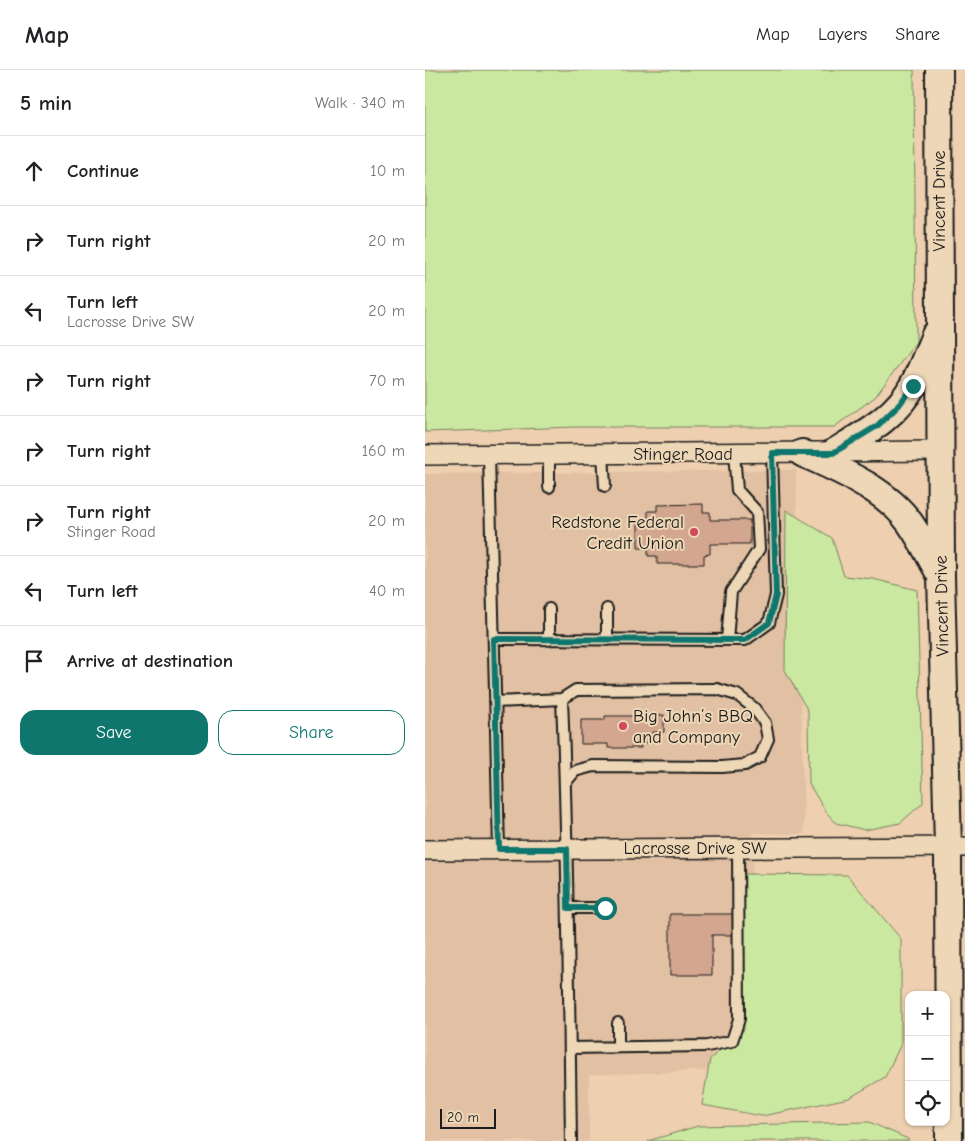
<!DOCTYPE html>
<meta charset="utf-8">
<style>
body{margin:0;font-family:"Comic Neue",sans-serif;background:#f6f6f6;color:#202124}
.controls{position:absolute;right:15px;bottom:15px;display:grid;overflow:hidden;border-radius:10px;box-shadow:0 1px 4px #0004}
.controls button{width:45px;height:45px;display:grid;place-items:center;padding:0;border:0;border-bottom:1px solid #e0e0e0;background:#fff;color:#202124;font:25px sans-serif}
.scale{position:absolute;left:15px;bottom:12px;width:56px;box-sizing:border-box;padding-left:5px;border:2px solid #1c1c1c;border-top:0;font-size:14px;line-height:18px;white-space:nowrap;color:#1c1c1c;-webkit-text-stroke:4px #edd7b6;paint-order:stroke}
.stop{position:absolute;width:15px;height:15px;margin:-11px;border:4px solid #0f766e;border-radius:50%;background:#fff}
.stop.end{background:#0f766e;border-color:#fff;box-shadow:0 1px 5px #0008}
.list{margin:0;padding:0;list-style:none}
h2{display:flex;justify-content:space-between;align-items:center;height:65px;margin:0;padding:0 20px;font-size:21px}
h2 small{font-size:16px;font-weight:400;color:#757577}
.list li{display:grid;grid-template-columns:32px 1fr auto;gap:15px;align-items:center;box-sizing:border-box;height:70px;padding:0 20px;border-top:1px solid #e0e0e0}
.list b{display:block;font-size:19px;white-space:nowrap}
.list p{margin:0;font-size:16px;white-space:nowrap;color:#757577}
.list em{font-size:16px;font-style:normal;color:#757577}
.actions{display:flex;gap:10px;padding:15px 20px}
.actions a{flex:1;padding:11px 0;border:1px solid #0f766e;border-radius:15px;text-align:center;font-size:18px;color:#0f766e}
.actions .main{background:#0f766e;color:#fff}
.icon{flex:none;width:28px;height:28px;fill:none;stroke:currentColor;stroke-width:2;stroke-linecap:round;stroke-linejoin:round}
.map{position:relative;flex:none;width:540px;height:1071px;overflow:hidden}
header{display:flex;align-items:center;gap:30px;box-sizing:border-box;height:70px;padding:0 25px;background:#fff;border-bottom:1px solid #e0e0e0}
header strong{font-size:24px}
nav{display:flex;gap:28px;margin-inline-start:auto;font-size:18px}
main{display:flex}
aside{flex:1;background:#fff}
.map>svg:first-child{display:block}
.built{fill:#e2c0a3}
.green{fill:#cbe8a0;stroke:#74825e}
.building{fill:#d2a68f;stroke:#1c1c1c}
.lines{fill:none;stroke-linecap:round;stroke-linejoin:round}
.lane-casing{stroke:#1c1c1c;stroke-width:14}
.street-casing{stroke:#1c1c1c;stroke-width:22}
.secondary-casing{stroke:#1c1c1c;stroke-width:30}
.lane{stroke:#edd7b6;stroke-width:10}
.street{stroke:#edd7b6;stroke-width:19}
.secondary{stroke:#edd7b6;stroke-width:26}
.route{stroke:#0f766e;stroke-width:6}
.poi-dot{fill:#d1495b;stroke:#edd7b6;stroke-width:2}
.labels{text-anchor:middle;dominant-baseline:central;stroke-width:4;stroke-linejoin:round;paint-order:stroke}
.street-label{font-size:18px;fill:#1c1c1c;stroke:#edd7b6}
.poi-label{font-size:18px;fill:#1c1c1c;stroke:#edd7b6;text-anchor:end}
</style>
<header>
<strong>Map</strong>
<nav><a>Map</a><a>Layers</a><a>Share</a></nav>
</header>
<main>
<aside>
<h2>5 min<small>Walk · 340 m</small></h2>
<ul class="list">
<li><svg class="icon" aria-label="ahead" viewBox="0 0 24 24"><path d="M12 20V5M6 11l6-6 6 6"/></svg><div><b>Continue</b></div><em>10 m</em></li>
<li><svg class="icon" aria-label="right" viewBox="0 0 24 24"><path d="M7 20v-9h11M14 6l5 5-5 5"/></svg><div><b>Turn right</b></div><em>20 m</em></li>
<li><svg class="icon" aria-label="left" viewBox="0 0 24 24"><path d="M17 20v-9H6M10 6l-5 5 5 5"/></svg><div><b>Turn left</b><p>Lacrosse Drive SW</p></div><em>20 m</em></li>
<li><svg class="icon" aria-label="right" viewBox="0 0 24 24"><path d="M7 20v-9h11M14 6l5 5-5 5"/></svg><div><b>Turn right</b></div><em>70 m</em></li>
<li><svg class="icon" aria-label="right" viewBox="0 0 24 24"><path d="M7 20v-9h11M14 6l5 5-5 5"/></svg><div><b>Turn right</b></div><em>160 m</em></li>
<li><svg class="icon" aria-label="right" viewBox="0 0 24 24"><path d="M7 20v-9h11M14 6l5 5-5 5"/></svg><div><b>Turn right</b><p>Stinger Road</p></div><em>20 m</em></li>
<li><svg class="icon" aria-label="left" viewBox="0 0 24 24"><path d="M17 20v-9H6M10 6l-5 5 5 5"/></svg><div><b>Turn left</b></div><em>40 m</em></li>
<li><svg class="icon" aria-label="arrive" viewBox="0 0 24 24"><path d="M6 21V4h12l-3 4 3 4H6"/></svg><div><b>Arrive at destination</b></div></li>
</ul>
<div class="actions"><a class="main">Save</a><a>Share</a></div>
</aside>
<div class="map">
<svg width="540" height="1071" viewBox="0 0 540 1071">
<rect width="100%" height="100%" fill="#eecfb0"/>
<filter id="ink" filterUnits="userSpaceOnUse"><feTurbulence type="fractalNoise" baseFrequency=".02" numOctaves="2"/><feDisplacementMap in="SourceGraphic" scale="10" xChannelSelector="R" yChannelSelector="G"/><feConvolveMatrix kernelMatrix="1 2 1 2 8 2 1 2 1" color-interpolation-filters="sRGB"/></filter>
<g filter="url(#ink)">
<!-- built -->
<path class="built" d="M371,400l8,364 -51,-1 -3,236 -161,6v66h-164v-667z"/>
<!-- green -->
<path class="green" d="M0,0h489l2,272 -41,55 -41,30h-258l-151,5z
M361,440l46,28 12,38 29,3 44,11 6,213 -23,20 -35,7 -29,-7 -10,-11 -17,-28 -1,-73 -23,-41z
M317,804l105,1 54,64v105l-16,33 -36,21 -87,18 -60,-11 8,-46 34,-29z
M444,1052l39,17v2h-260l50,-15z"/>
<!-- building -->
<path class="building" d="M278,434v8h7v8h40v24h-40v10l-6,1v9h-47v-8h-9v-8h-10v-27h10v-10h9v-6z
M221,645h18v17h-12v11h-11v5h-33v-4h-27v-24h24v-4h41z
M245,844h65v21h-23v40h-42z"/>
<g class="lines">
<!-- lane casing -->
<g class="lane-casing">
<path id="lane" d="M124,384v33
M178,384l2,32
M64,385l10,394
M124,539v31
M69,569l251,1 24,-17 7,-28 -4,-142
M182,570v-31
M302,570l4,-48 28,-43 -2,-37 -20,-22 -3,-37
M137,629c6,147 7,295 9,442
M70,632l67,-3 14,-9 141,-1 20,6 17,13 11,15 3,16 -8,18 -15,8 -23,2 -129,-1 -18,5 -10,12
M143,838h37
M193,953v24
M145,978l137,-2 25,-5 7,-22 -1,-171"/>
</g>
<!-- street casing -->
<g class="street-casing">
<path id="street" d="M0,385l515,-4
M0,780l540,-3"/>
</g>
<!-- secondary casing -->
<g class="secondary-casing">
<path id="secondary" d="M514,0l2,506 7,271 1,294
M377,383c37,17 84,36 108,70 12,17 21,36 31,53
M408,383c30,-19 63,-36 80,-68 9,-16 15,-34 22,-50"/>
</g>
<!-- lane -->
<use href="#lane" class="lane"/>
<!-- street -->
<use href="#street" class="street"/>
<!-- secondary -->
<use href="#secondary" class="secondary"/>
</g>
</g>
<g class="lines" filter="url(#ink)">
<!-- route -->
<path class="route" d="M180,838h-37l-1,-59h-68l-5,-210 251,1 24,-17 7,-28 -4,-142h61l44,-27 22,-21 14,-19"/>
</g>
<!-- markers -->
<g class="poi-dot">
<circle cx="269" cy="462" r="5"/>
<circle cx="198" cy="656" r="5"/>
</g>
<g class="labels">
<!-- street labels -->
<g class="street-label">
<text transform="translate(514 131) rotate(-90)">Vincent Drive</text>
<text x="258" y="384">Stinger Road</text>
<text transform="translate(517 536) rotate(-91)">Vincent Drive</text>
<text x="270" y="778">Lacrosse Drive SW</text>
</g>
<!-- poi labels -->
<g class="poi-label">
<text x="259" y="452">Redstone Federal<tspan x="259" dy="21">Credit Union</tspan></text>
<text x="208" y="646" text-anchor="start">Big John’s BBQ<tspan x="208" dy="21">and Company</tspan></text>
</g>
</g>
</svg>
<div class="controls">
<button>+</button>
<button>−</button>
<button><svg class="icon" aria-label="locate" viewBox="0 0 24 24"><circle cx="12" cy="12" r="6"/><path d="M12 2v4M12 18v4M2 12h4M18 12h4"/></svg></button>
</div>
<div class="scale">20 m</div>
<div class="stop" style="left:180px;top:838px"></div>
<div class="stop end" style="left:488px;top:316px"></div>
</div>
</main>
